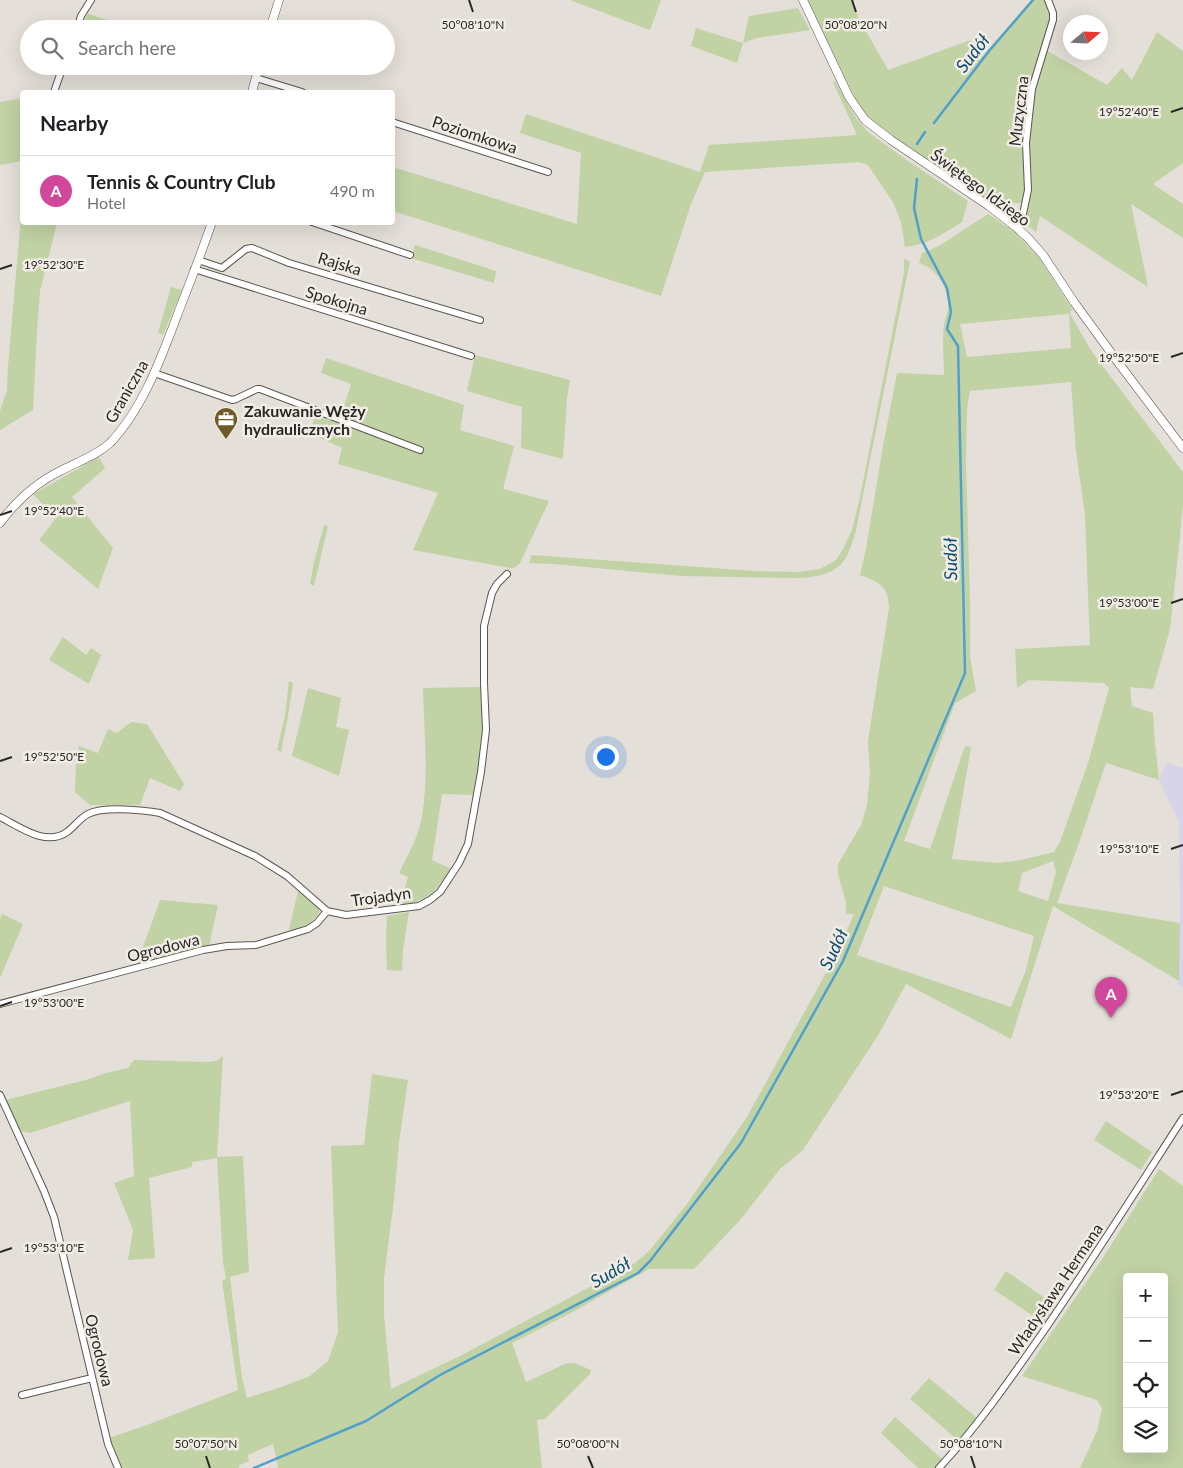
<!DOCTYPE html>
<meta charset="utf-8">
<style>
body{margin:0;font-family:Lato,sans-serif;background:#f6f6f6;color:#202124}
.controls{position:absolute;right:15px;bottom:15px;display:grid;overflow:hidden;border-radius:5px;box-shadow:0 5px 20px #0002}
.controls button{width:45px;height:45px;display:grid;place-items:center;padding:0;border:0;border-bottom:1px solid #e0e0e0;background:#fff;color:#202124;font:25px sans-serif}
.compass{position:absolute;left:1063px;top:15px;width:45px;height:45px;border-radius:50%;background:#fff;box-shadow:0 5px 20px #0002;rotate:71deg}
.you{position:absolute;left:605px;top:756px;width:18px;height:18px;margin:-12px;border:4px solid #fff;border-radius:50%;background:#1a73e8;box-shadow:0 0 0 8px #1a73e833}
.badge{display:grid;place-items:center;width:32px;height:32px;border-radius:50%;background:#d93025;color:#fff;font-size:16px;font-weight:700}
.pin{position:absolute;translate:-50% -41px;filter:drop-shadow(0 1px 2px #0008)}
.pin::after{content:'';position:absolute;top:26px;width:18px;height:15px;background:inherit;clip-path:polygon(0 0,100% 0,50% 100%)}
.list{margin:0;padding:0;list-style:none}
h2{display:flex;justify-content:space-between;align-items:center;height:65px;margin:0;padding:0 20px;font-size:21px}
h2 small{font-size:16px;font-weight:400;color:#757577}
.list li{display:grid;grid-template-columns:32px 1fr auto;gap:15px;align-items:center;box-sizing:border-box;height:70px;padding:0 20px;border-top:1px solid #e0e0e0}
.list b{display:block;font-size:19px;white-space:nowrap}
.list p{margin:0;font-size:16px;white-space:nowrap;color:#757577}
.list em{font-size:16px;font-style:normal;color:#757577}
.icon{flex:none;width:28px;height:28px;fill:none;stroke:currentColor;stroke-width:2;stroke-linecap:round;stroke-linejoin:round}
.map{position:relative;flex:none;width:1183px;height:1468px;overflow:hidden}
.search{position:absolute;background:#fff;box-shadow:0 5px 20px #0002;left:20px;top:20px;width:375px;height:55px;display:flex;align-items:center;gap:12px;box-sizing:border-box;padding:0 18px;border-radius:28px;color:#757577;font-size:19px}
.panel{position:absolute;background:#fff;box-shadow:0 5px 20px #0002;left:20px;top:90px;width:375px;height:135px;border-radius:5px}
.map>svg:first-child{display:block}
.education{fill:#d7d3e9}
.green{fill:#c1d2a5;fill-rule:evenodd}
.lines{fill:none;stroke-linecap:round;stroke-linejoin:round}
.stream{stroke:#51a0cb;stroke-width:2.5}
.minor-casing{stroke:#5b5751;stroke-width:8}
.tertiary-casing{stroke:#5b5751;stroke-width:9}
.minor{stroke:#fff;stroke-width:6}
.tertiary{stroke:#fff;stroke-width:8}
.ticks{fill:none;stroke:#2a2825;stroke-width:2}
.labels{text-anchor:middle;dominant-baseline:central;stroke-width:5;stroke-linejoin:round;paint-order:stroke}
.street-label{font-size:16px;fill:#2a2825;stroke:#f1ece5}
.poi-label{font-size:16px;font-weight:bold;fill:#2a2825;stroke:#f1ece5;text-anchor:start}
.water-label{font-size:18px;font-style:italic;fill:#0f4f6d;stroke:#f1ece5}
.ticks-label{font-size:12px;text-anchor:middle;fill:#2a2825;stroke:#f1ece5;stroke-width:5;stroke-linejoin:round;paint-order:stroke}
</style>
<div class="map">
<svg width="1183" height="1468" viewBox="0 0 1183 1468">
<rect width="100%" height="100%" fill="#e4dfd8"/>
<!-- education -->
<path class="education" d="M1167,763l16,5v219l-6,-3 2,-3 1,-58 -1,-102 -20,-41z"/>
<!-- green -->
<path class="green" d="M570,0h91l-11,30z
M807,0h45l7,19 29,51 83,-30 8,20 52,-60h13l6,16 -2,15 -13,36 -10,48 -2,33 3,35 -3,20h-12l-10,5 -104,-67 -26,-20 -13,-17z
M798,8l12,22 -53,8 -14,5 -6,20 -46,-17 5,-18 47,15 6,-27z
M88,14l49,15h-56z
M1157,32l26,19v112l-30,21 30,20v34l-52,-34 17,83 -42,-27 -66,-44 -4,16 -14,-11 6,-16 3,-21 -3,-22v-21l7,-58 11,-33 61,35 15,-17 10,12z
M835,81l21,37 12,14 40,29 60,40 -6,21c-21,13 -33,22 -57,25l-4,-25 -8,-20 -23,-34 -4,-4 -7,-2 -154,10 -14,32 -30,92 -268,-85v-44l184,57 4,-71 -61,-20 6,-19 174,58 9,-27 148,-10 -24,-53z
M22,98v63l-22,4v-63z
M22,204v18l35,1 -17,68 -3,39 -4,80 -33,20v-19l7,-21 1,-24z
M988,214l27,18 24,26 33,51 -2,5 22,38 91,120v32l-3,32 -10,93 -17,60 -23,-2 2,19 21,7 2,30 4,37 -53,-17 -27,80 -22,60 123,20 -1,58 -126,-75 -42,133 -105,-55 -27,50 -76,116 -23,19 -40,51 -46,49h-45l-80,45 -57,29 14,39 41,-19h7l17,7 -1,4 -45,45 -8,1 5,48h-264l-5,-24 -25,11 1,6 -11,5 1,2h-119l-11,-30 38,-13 91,-35 -16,-109 4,-2 -3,-17 -6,-104 -25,4v5l-43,11 6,80 -27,2 5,-30 -19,-47 20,-7 -4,-75 -100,32 -9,-2 -6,-8 -10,-23 81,-20 20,-7 22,-5 6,-8 74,2 9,-1 6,-6 -6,102 26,-1 6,116 -19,5 12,101 5,20 34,-11 29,-11 18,-15 10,-29 -7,-186 33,-1 8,-71 36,6 -9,62 -5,58 -10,78v37l7,74 69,-33 175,-93 15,-13 37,-46 60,-87 91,-166 16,-37h-8v-12l-8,-28v-10l23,-39 6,-20 3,-33 -2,-31 21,-133c-1,-23 -9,-25 -29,-33l6,-26 17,-103 14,-73 47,2c0,-17 -2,-35 0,-51 1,-5 3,-10 4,-15 2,-19 -11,-41 -29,-46l3,-10 17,-7zM1069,314l2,34 -104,9 -7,-33zM1071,382l5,69 9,64 5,130 -75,4 2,39 12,-8 75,3 5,5 -21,75 -28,79 -6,10 -33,8 -24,3 -45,-4 19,-112 -6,-1 -35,103 -26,-8 51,-138 21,-12 -6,-34v-55l-4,-140 1,-53 3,-18zM1053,861l3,11 -8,29 -30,-10 4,-18zM884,886l150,50 -8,34 -15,37 -154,-52z
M415,245l81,26 -2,12 -83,-25z
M904,259l6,2 -54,269c-3,11 -8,29 -17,36 -9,9 -30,12 -42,12l-115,-2 -128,-12 -25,-1 3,-8 223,16 42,1 23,-3 16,-9 7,-11 9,-19 8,-33 44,-224z
M171,287l11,3 -19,45 -5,-2z
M475,355l95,25 -3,19 -4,60 -42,-11 1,-41 -55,-16z
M326,358l138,47 -4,25 54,16 -11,43 46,12 -29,62 -6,5h-4l-97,-18 25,-57 -100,-29 4,-16 -33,-15 9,-25 23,8 10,-32 -30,-11z
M99,457l6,11 -33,29 41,51 -15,41 -59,-49 17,-22 -23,-24z
M324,525l4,1 -14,60 -4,-2 4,-22z
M63,637l23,18 5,-7 10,7 -12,29 -40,-24z
M289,681l4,2 -5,33 -7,36 -4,-2 8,-34z
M481,687l2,41 -3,30 -6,37 -32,-1 -10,66 19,9c-14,20 -22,32 -48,36v-9l5,-19 -9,-4c9,-18 20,-37 23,-57 7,-39 2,-88 1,-128z
M308,688l33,10 -5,29 13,3 -10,46 -47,-20z
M131,722l16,2 37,60 -4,7 -30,-13 -10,27h-50l-15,-13 1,-26 3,-20 19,7 10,-24 9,4z
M298,891l21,17 1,4c-8,11 -17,16 -31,18z
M160,900l58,5 -9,41 -72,18z
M409,912l-6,38 -1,21 -15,-1 -1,-30 1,-24z
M2,914l21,10 -23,54v-59z
M1106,1121l46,31 -11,18 -47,-30z
M1159,1169l24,17v282h-103l17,-37 5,-22 -5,-9 -75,-24 82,-120zM1127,1277h37v172h-37z
M1006,1271l49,34 -11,18 -50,-33z
M929,1378l48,40 -18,23 -49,-42z
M895,1417l47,42 -7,9h-17l-37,-35z"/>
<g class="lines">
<!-- stream -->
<path class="stream" d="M934,123l55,-72 44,-51
M917,144l8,-12
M254,1468l112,-47 74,-46 198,-102 12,-12 91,-118 102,-182 122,-288 -7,-327 -11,-17 4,-17 -4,-24 -26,-49 -7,-31 3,-29"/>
<!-- minor casing -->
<g class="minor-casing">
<path id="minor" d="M77,29l4,-13 10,-16
M256,78l46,14
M54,92l9,-26
M392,122l156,50
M312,222l98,33
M1016,227l7,-13 5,-24 -2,-47 6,-54 21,-69v-7l-5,-13
M198,260l24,8 24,-19 6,-1 37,15 191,57
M194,269l277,87
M154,373l78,27 4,-1 21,-10h3l160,61
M0,817c20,10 46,30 67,15 7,-5 13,-14 21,-18 15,-8 56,-4 72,-1l95,43 32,20 40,35 19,4 73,-9 11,-6 10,-8 19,-29 9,-19 13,-72 5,-42 -2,-47v-57l8,-33 5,-9 10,-10
M0,1004l203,-54 24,-4 29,-1 52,-16 9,-6 10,-12
M0,1095l44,96 10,26 54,227 10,24
M22,1395l70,-17
M939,1468c38,-41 70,-87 102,-133 49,-71 95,-144 142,-217"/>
</g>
<!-- tertiary casing -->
<g class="tertiary-casing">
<path id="tertiary" d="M803,0l46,97 16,23 26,20 98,66 27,21 12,11 15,17 31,47 46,63 63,83
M270,29l9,-29
M252,92l7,-26
M0,523c16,-22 36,-40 60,-52 17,-9 36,-15 50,-28 34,-35 53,-90 70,-135 11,-28 22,-57 32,-86"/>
</g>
<!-- minor -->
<use href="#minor" class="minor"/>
<!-- tertiary -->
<use href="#tertiary" class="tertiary"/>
</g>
<!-- ticks -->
<path class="ticks" d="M469,0l4,12M852,0l4,12M1171,112l12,-4M0,269l12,-4M1171,357l12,-4M0,515l12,-4M1171,603l12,-4M0,761l12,-4M1171,849l12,-4M0,1006l12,-4M1171,1095l12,-4M0,1252l12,-4M206,1456l4,12M588,1456l5,12M971,1456l4,12"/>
<!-- icons -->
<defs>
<g id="office-pin" transform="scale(1.25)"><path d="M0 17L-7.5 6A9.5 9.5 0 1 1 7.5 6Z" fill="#705a2a" stroke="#f1ece5"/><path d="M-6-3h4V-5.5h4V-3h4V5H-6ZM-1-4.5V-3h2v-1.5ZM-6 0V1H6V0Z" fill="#fff"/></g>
</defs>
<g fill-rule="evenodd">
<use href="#office-pin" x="226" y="419"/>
</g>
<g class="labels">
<!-- street labels -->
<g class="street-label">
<text transform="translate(1018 111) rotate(-83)">Muzyczna</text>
<text transform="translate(475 134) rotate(18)">Poziomkowa</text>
<text transform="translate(981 187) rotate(36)">Świętego Idziego</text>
<text transform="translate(340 263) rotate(17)">Rajska</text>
<text transform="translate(337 300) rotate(17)">Spokojna</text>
<text transform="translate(126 391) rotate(-60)">Graniczna</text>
<text transform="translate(381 896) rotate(-8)">Trojadyn</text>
<text transform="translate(163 947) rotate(-14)">Ogrodowa</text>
<text transform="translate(1055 1289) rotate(-56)">Władysława Hermana</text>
<text transform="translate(100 1350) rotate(76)">Ogrodowa</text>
</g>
<!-- poi labels -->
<g class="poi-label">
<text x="244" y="410">Zakuwanie Węży<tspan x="244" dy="18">hydraulicznych</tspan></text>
</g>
<!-- water labels -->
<g class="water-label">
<text transform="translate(972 53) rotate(-52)">Sudół</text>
<text transform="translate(950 559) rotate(-91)">Sudół</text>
<text transform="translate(833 949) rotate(-65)">Sudół</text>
<text transform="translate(610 1272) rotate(-30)">Sudół</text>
</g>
</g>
<g class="ticks-label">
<text x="473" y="29">50°08'10"N</text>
<text x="856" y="29">50°08'20"N</text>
<text x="1129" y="116">19°52'40"E</text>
<text x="54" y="269">19°52'30"E</text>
<text x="1129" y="362">19°52'50"E</text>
<text x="54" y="515">19°52'40"E</text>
<text x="1129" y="607">19°53'00"E</text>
<text x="54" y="761">19°52'50"E</text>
<text x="1129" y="853">19°53'10"E</text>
<text x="54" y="1007">19°53'00"E</text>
<text x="1129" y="1099">19°53'20"E</text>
<text x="54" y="1252">19°53'10"E</text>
<text x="206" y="1448">50°07'50"N</text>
<text x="588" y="1448">50°08'00"N</text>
<text x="971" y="1448">50°08'10"N</text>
</g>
</svg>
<div class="controls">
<button>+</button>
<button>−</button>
<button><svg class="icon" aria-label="locate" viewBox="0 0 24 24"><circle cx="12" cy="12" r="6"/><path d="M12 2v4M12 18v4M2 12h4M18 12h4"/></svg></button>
<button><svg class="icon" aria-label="layers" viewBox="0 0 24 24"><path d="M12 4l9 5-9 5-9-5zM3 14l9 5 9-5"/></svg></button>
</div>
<svg class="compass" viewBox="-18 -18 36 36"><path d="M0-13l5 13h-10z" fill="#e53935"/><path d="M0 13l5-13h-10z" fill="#757577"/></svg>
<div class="you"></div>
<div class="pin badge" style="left:1111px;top:1018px;background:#d1479c">A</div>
<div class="search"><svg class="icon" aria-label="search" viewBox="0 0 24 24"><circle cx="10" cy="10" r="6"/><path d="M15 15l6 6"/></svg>Search here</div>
<section class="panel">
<h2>Nearby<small></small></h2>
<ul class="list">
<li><span class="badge" style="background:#d1479c">A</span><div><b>Tennis &amp; Country Club</b><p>Hotel</p></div><em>490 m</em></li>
</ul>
</section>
</div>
